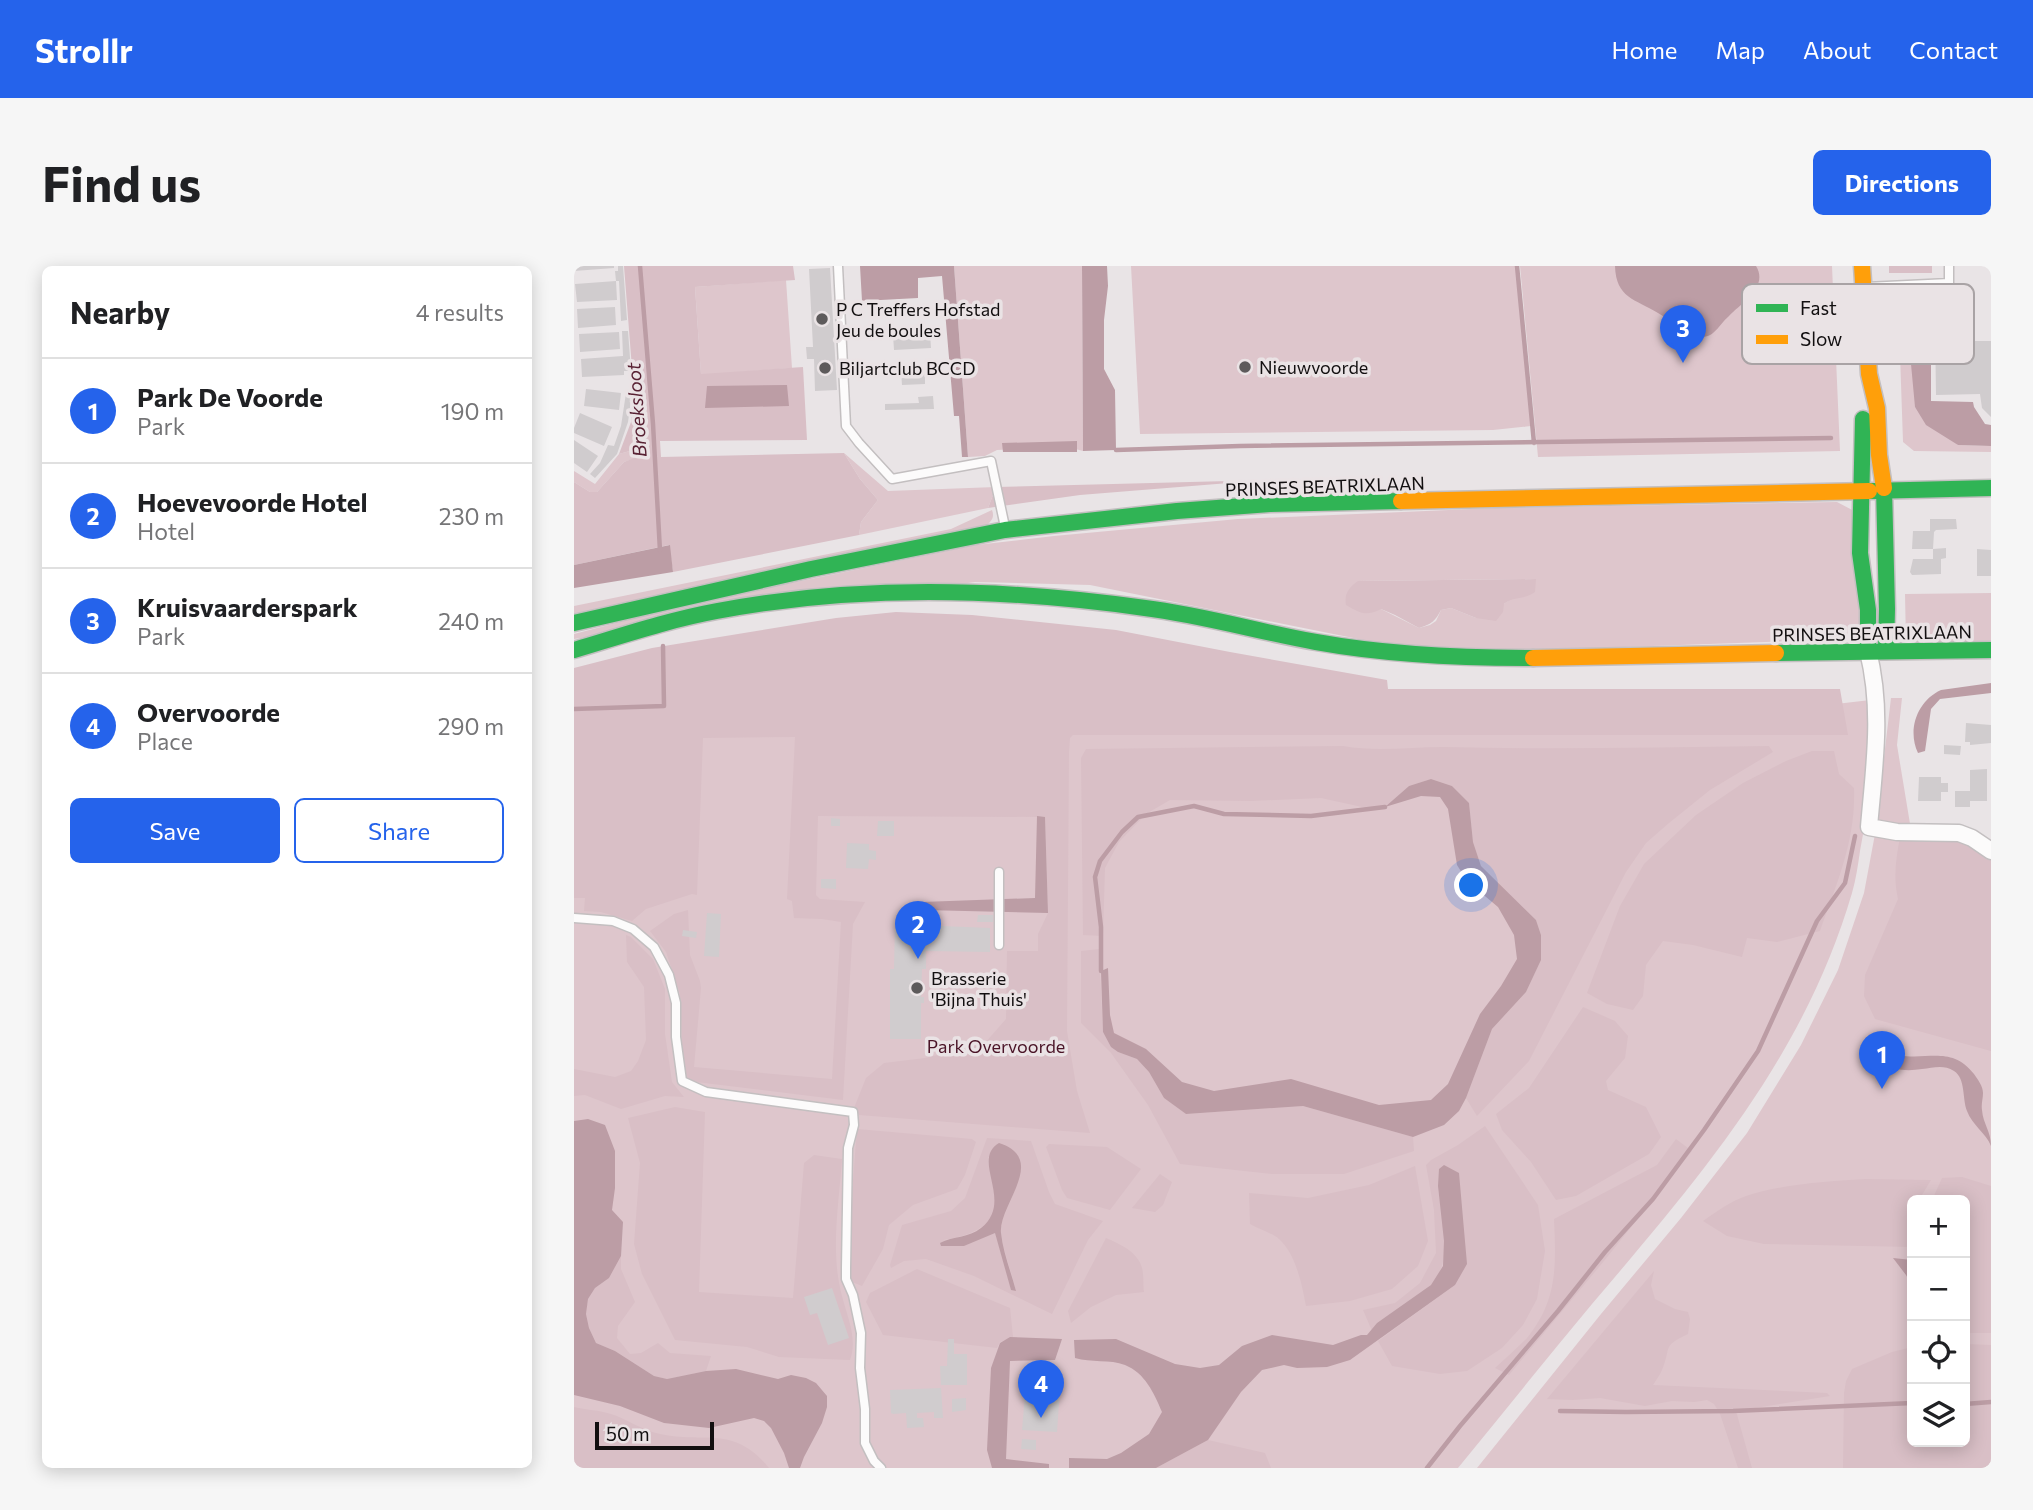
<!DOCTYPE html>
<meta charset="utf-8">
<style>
body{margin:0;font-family:Commissioner,sans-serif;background:#f6f6f6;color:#202124}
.controls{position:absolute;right:21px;bottom:21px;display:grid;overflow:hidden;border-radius:10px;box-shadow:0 4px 18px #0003}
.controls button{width:63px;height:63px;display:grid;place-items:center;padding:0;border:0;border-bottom:2px solid #e0e0e0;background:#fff;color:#202124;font:35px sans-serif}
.scale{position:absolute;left:21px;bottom:18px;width:119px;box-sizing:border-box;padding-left:7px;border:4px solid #120f10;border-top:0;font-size:19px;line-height:24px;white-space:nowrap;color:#120f10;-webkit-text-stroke:5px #eae3e5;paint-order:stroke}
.you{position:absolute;left:898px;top:620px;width:24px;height:24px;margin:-18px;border:5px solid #fff;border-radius:50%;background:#1a73e8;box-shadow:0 0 0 10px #1a73e833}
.badge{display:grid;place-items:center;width:46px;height:46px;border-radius:50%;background:#2563eb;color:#fff;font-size:23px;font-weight:700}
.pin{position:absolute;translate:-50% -58px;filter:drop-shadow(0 2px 4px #0008)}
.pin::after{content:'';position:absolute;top:37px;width:24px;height:21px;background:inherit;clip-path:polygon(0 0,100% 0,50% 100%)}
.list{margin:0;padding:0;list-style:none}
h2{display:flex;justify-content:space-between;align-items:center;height:91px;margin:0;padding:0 28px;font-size:30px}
h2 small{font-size:23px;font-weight:400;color:#757577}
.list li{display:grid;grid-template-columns:46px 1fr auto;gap:21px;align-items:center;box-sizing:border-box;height:105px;padding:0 28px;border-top:2px solid #e0e0e0}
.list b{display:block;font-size:26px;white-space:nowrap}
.list p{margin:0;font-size:23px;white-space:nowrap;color:#757577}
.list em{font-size:23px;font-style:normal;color:#757577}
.actions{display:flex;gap:14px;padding:21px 28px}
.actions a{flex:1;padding:16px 0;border:2px solid #2563eb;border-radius:10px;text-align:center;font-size:24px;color:#2563eb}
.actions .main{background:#2563eb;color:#fff}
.icon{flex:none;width:38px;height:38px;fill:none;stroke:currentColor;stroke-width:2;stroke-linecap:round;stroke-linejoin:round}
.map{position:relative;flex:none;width:1417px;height:1202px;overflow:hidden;border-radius:10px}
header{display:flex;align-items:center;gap:42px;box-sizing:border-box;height:98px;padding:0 35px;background:#2563eb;color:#fff}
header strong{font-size:33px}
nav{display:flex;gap:38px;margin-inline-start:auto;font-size:24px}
.intro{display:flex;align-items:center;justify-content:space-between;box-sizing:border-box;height:168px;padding:0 42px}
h1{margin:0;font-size:49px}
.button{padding:18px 32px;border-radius:10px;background:#2563eb;color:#fff;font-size:24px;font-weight:700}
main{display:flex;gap:42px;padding:0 42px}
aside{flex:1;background:#fff;border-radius:10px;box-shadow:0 4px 18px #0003}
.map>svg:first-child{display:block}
.green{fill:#dec6cc;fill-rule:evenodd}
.forest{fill:#d9bfc6;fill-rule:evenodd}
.water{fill:#bc9da5}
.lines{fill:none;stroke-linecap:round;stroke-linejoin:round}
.stream{stroke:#bc9da5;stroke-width:4.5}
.building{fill:#d0ccce}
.lane-casing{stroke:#c3bfc0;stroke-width:11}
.street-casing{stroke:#c3bfc0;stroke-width:19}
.fast-casing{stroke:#c3bfc0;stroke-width:19}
.slow-casing{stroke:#c3bfc0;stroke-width:19}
.lane{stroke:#fcfbfb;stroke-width:8}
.street{stroke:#fcfbfb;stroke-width:16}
.fast{stroke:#30b455;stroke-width:16}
.slow{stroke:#ff9f0a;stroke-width:16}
.poi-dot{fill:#5d5a5b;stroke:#eae3e5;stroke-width:2.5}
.labels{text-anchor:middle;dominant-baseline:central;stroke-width:7;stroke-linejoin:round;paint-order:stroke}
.poi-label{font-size:18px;fill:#120f10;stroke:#eae3e5;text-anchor:start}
.street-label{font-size:18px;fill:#120f10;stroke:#eae3e5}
.park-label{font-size:18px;fill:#4a1427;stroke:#eae3e5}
.water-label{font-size:19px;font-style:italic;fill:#582133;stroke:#eae3e5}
.key{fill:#eae3e5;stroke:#a9a3a5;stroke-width:2}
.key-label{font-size:19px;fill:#120f10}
</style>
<header>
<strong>Strollr</strong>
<nav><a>Home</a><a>Map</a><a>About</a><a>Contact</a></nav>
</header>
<div class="intro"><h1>Find us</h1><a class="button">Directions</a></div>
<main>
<aside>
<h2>Nearby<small>4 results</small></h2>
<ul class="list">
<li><span class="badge">1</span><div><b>Park De Voorde</b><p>Park</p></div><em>190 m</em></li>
<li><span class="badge">2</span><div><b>Hoevevoorde Hotel</b><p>Hotel</p></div><em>230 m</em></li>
<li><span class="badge">3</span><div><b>Kruisvaarderspark</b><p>Park</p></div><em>240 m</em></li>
<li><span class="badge">4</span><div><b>Overvoorde</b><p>Place</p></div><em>290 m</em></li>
</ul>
<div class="actions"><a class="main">Save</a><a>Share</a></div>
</aside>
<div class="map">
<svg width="1417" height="1202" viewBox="0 0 1417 1202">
<rect width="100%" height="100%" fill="#e9e4e6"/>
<!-- green -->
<path class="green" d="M380,0h128l1,185 -15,-4 -71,3 -12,6 -17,1z
M557,0h385l15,160 -38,4 -353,4z
M946,0h312l8,185 -302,6z
M212,14l6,88 -91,7 -6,-88z
M1379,27v34l-22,1 -16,79 43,38 33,1v6l-77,-1 -11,-9 -5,-146z
M63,183l2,8 -15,5 -27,30h-7l-16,-10v-11l21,13 24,-30z
M270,187l44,38 108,-4 -8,21 -129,27 2,-13 17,-22 -18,-21z
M1263,236l21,11 1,110 -6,16 -286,10h-159l-318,-64 -115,-3 -401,57v-5l115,-30 287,-59 78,-9 184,-17 257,-11zM962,313l-32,25 -28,14 -25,-10 -10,2 -5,11 -6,4 -11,3 -38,-19 -23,-28z
M418,244c3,8 -1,11 -7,17l-411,87v-8l377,-77z
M1417,327v48l-85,2 -1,-49z
M0,405l1201,40 104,-12c-6,51 -9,102 -19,152 -2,14 -4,28 -8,42 -48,164 -152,284 -260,411 -45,54 -89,109 -134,164h-884z
M1317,432h11l-5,47 18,109 76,40v574h-514l124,-154 80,-96 66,-85 54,-88 37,-75 26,-77 11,-59zM1338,934h53v242h-53z"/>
<!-- forest -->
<path class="forest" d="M50,0h169l2,14 -100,7 6,87 102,-7 4,73 -147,1 1,16 183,-4 16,26 18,21 -17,22 -2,13 -186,37 -4,-27 -95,20v-83l16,10h7l27,-30 15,-6 -2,-7 -18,5 12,-32 3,-28z
M1315,0h43v7h-43z
M655,215v2l-149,12 -92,13 8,-21z
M962,313l-1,13c-13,9 -19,3 -31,12l-1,8 -7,9 -20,-3 -25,-10 -10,2c-6,11 -9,14 -22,18l-24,-13 -14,-6c-15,8 -21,4 -35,-4 -2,-11 3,-18 12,-24z
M322,346l76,3 144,15 114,22 157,28 1,9h452l8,46h-775l-3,3 -1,14 -2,279 10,60 13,42 -231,-18 -5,-7 12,-30 18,-15 41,-5 59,-14 22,-25 1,-68h31v-17l10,-21 -3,-96 -227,-1 -2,79 4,4 45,3 -12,22 -10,176 -155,-19 -5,-15 -3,-72 -14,-42 -16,-21 24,-17 14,-4 2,45 10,26 1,7 -7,79 138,12 9,-157 -19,-3 -28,-1 -2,-17 -5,-2 8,-162 -92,1 -6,157 -5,-1 -46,15 -14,12 -31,-9 -17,-1 1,-13h-11v-230l78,-20 184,-30z
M769,480c33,6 68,1 101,1 108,3 217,0 325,-1l4,6 -63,38 -41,33 -23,20 -20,29 -97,189 -52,55 -11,-18 26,-69 34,-37 15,-32v-25l-5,-15 -55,-54 -8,-24 -4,-39 -17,-17 -21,-7 -22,7 -24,21 -14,2 -50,-11 -70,3 -81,-1 -24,14 -27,28 -14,26 -2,68 -20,-1 -2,-177 5,-9z
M1238,485h22l5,23 15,14c2,52 -17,95 -34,143l-43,11 -30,-4 -5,19 -49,-12 -30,-4 -17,24 -3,31 -10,14 -26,-6 -20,-11 33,-87 24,-42 52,-49 47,-32 43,-22z
M1326,571l60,1 31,18v195l-116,-32 -11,-23 1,-21 33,-76c-5,-22 -2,-40 2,-62z
M52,669l5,2 22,22 12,30v45l7,48 12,15 -19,-1 -44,13 -36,-14 -11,1v-27l41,8 16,-6 7,-10 8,-21 -2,-53 -17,-25z
M525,683l4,83 15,20 19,7 12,13 15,26 22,16 117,-8 110,31 1,14 -70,23h-72l-92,-10 -32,-59 -37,-52 -30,-30v-72z
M1009,741l32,14 13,15 -3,22 -19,23 2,9 38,17 15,30 -12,17 -73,42 -20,4 -25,-38 -29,-32 -6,-16 33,-26z
M101,841l30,5 -6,180 94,6 11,-135 10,-8 28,4c-3,45 -12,93 0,137 5,20 16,43 8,64l-71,-3 -32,-10 -72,-7 -33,-66 -8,-30 6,-81 -12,-45z
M911,860l53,79 7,46 -8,48 -14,26 -21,23 -35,23 -27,3 -48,-8 -14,-25 77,-56 -17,-99c3,31 17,74 -7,99 -12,12 -39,28 -54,38l-5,8 -9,-21 32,-7 25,-20 16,-30 -2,-43 -8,-45 5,-5 27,-15z
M283,863l115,10 4,3 -11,33 -8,14 -44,16 -24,20 -6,24 -21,37 -10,-4 -6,-11z
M413,872l44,3 18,51 6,12 48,17 -15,19 -36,74 -78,-38 -48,-17 -22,2 -13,7 -1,-3 12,-40 49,-14 14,-13zM414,891l31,3c4,25 -13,43 -18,67 -2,12 12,49 15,64l-5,-2 -16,-57 -31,14 -21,-6c22,-3 53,-12 53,-39 -1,-15 -6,-30 -8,-44z
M1102,873l16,12 -88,110 -95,114 -14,-7c11,-10 22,-20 32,-30 31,-38 29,-73 27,-119l103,-54z
M475,878l58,3 34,22 -31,41 -43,-12 -5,-8 -16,-43z
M841,900l13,75 -10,25 -26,23 -42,12 -44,5c-4,-21 -10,-52 -27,-67 -7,-6 -20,-10 -29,-15l-1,-31 59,5 61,-13z
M586,908l12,8 -9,23 -8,7 -23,-4z
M1388,911l29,9v147h-26v-133h-33l10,-22z
M1293,913l64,1 -12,20h-7v47l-148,-3 -37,-8 -24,-15c13,-9 28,-20 43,-25 35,-12 84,-15 121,-17z
M532,972c14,6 32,14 36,30 2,7 1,17 2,24l-28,3 -25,12 -20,16 -3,-12z
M47,990v13l14,33 -17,24 -1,12 13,16 11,-1 17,-10 12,10 41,3 -5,15 -39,8 -13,-3 -39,-25 -19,-8 -7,-15 -3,-14 2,-15 7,-11 14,-10z
M343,1003l93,39 3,29 -13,5 -3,6 -114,-13 -17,-33 4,-9z
M1080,1005l-3,14 4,14 20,10 13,3 2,7 -2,15c-27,13 -16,12 -26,36 -2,5 -6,10 -9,15l174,8 3,3 -94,15 16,57h-14l-18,-54 -6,-10 -7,-4 -13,2 -22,-1 -27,5 -45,-8 -27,2 -26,-1z
M1391,1078l26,1v123h-148l1,-75 2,-12 6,-12 40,-17 20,-5v95h53z
M0,1141c12,3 25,3 37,7 16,5 29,15 45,19 46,12 77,-10 113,35h-195z
M634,1174l57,13 6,15h-115z"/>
<!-- water -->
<path class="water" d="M286,0h94l14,191h-6l-3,-41h-5l-12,-140 -24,2v20l-56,3z
M508,0h25l1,20 -4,34v49l11,21 1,60 -33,1z
M1041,0h141c13,21 -15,37 -27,50 -6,5 -10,12 -16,17 -4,4 -10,4 -16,4 -13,-8 -26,-16 -39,-24 -23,-14 -42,-15 -43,-47z
M1357,62v73l42,1 1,5 11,17 6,1v21l-33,-1 -32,-20 -11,-18 -7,-75z
M213,119l2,21 -84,2 2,-22z
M503,175v11h-74l-1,-9z
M96,279l3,27 -99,16v-23z
M1417,417v10l-51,6 -9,10 -6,42 -7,2c-11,-23 -1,-52 23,-63z
M857,513l21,7 17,17 4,39 8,24 55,54 5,15v25l-15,32 -34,37 -26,69 -7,13 -15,14 -31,12 -110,-31 -117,8 -22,-16 -15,-26 -12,-13 -19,-7 -7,-5 -8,-15 -2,-61 7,-3 2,47 4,18 32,16 36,33 32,9 77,-12 88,26 52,-5 17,-16 32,-70 21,-28 16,-27 -3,-24 -16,-28 -31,-26 -10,-16 -9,-56 -8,-12 -19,-1 -36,11 24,-21z
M463,550l8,1 3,96 -125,-3 -1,-8 113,-4z
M1292,771h5c8,9 15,15 27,18 29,6 53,-10 76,19 4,6 9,12 9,19 0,6 -2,11 -1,17 1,14 9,21 9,36 -5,-13 -19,-21 -24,-35 -5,-13 -1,-32 -13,-40 -11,-7 -21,-3 -32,-2 -24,4 -49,-2 -57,-27z
M14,853l17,6 10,26v37l-3,22 11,12 -2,34 -12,22 -14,10 -7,11 -2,15 3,14 7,15 19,8 39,25 13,3 39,-8 30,-2 42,10 13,-4 15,3 10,5 11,13v11l-5,16 -18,34 -4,11h-11l-5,-15 -13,-25 -7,-7 -10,-3 -45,10 -45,-5 -44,-17 -46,-11v-274z
M425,877c50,16 -1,62 2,90 2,19 10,39 15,58l-5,-1 -16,-57 -31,13h-23l-1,-3c13,-7 29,-5 41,-15 34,-27 -11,-68 18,-85z
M870,899l15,8 8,91 -12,21 -105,75 -23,7 -30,1 -13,-3 -22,5 -21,22 -33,48 -52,28h-87v-10l38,1 14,-6 28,-19 13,-22c-8,-19 -17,-39 -37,-47 -15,-6 -34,-2 -50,-7l-1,-18 42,-1 59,25 25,4 19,-3 23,-19 30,-11 61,10 28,-10h6l10,-12 54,-38 12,-19 1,-25 -6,-55 1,-17z
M1319,992l19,2v26l-6,-11z
M436,1071l52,2 -7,21 -45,1 -4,98 43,5v4h-57l-5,-18 4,-82 9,-25z"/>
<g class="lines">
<!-- stream -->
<path class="stream" d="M66,0l13,158 7,127
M943,0l17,177
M542,184l124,-4 591,-8
M0,443l90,-3 -1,-60
M527,705v-44l-6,-50 5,-16 22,-29 16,-15 56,-11 30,8 87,2 74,-9
M1391,1138l26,-2
M986,1145l66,1 107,-1 179,-8
M853,1202l33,-42 98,-115 47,-59 48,-53 51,-69 54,-79 59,-130 28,-38 10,-47"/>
</g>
<!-- building -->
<path class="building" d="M0,0h40v2l-40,3z
M44,0h5l4,54 -6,1 -2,-40h-3l1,19 -40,2 -2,-18 41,-3 -1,-10h3z
M256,2l7,122 -22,1 -1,-32h-7l-1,-12h7l-4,-78z
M41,41l1,18 -38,3 -1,-19z
M1391,61l1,19h9v-5h16v76l-9,-9 -2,-14 -44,1 -1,-67z
M48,65h6l3,40h-7v4l-42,2 -1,-18 42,-3z
M45,66l1,17 -40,3 -1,-18z
M356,67l1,15 -37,2 -1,-15z
M351,104v14l-23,1 -1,-14z
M12,123l35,4 -2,17 -35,-4z
M52,127h6l-4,29 -11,32 -22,24 -5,-4 10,-11 8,-18 6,1 7,-20z
M359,130l1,13 -49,1v-6l34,-1 -1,-6z
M6,147l32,14 -8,19 -30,-13v-5z
M0,174l24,16 -11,16 -13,-9z
M1356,253h26l1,10 -21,1 -2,2 -1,17h-21l1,-18h17z
M1372,282v10l-5,1v15l-29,1 -2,-3 3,-13h20v-10z
M1403,283l14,1v26h-14z
M1392,457l25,2v18l-21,2v-3h-5z
M1370,479l17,1 -1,9 -16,-1z
M1413,503v32h-17v6h-15v-16h15v-21z
M1345,511h22v6h7v9h-7v9h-23z
M257,552l9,1v7h-9z
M304,555h16v15h-17z
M273,577l22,1v6l7,1v9l-7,-1 -1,10 -22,-1z
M247,613h15v10l-15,-1z
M133,647l14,1 -2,43 -15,-1z
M404,649h15v7h-16z
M321,658l95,4v24l-64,-1v18h-4l-1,28h3v6h-3v36h-31v-70h4z
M109,664l14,2 -1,6 -14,-2z
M258,1022l17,50 -21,7 -11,-32 -7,2 -6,-18z
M374,1073h6v15h13v31h-26l-1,-19h7z
M453,1102l9,1v7l-10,-1z
M452,1116l33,2 -1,5h2l-3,43 -35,-2z
M367,1122l2,30h-9v-6l-17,1v5h6l1,9 -17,1 -1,-15 -13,1 -2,-1 -1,-23z
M392,1132v12l-14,2v-13z
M448,1173l14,1v10l-15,-1z"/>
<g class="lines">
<!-- lane casing -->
<g class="lane-casing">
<path id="lane" d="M264,0l8,160 13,17 33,36 99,-18 14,66
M1292,21l83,-4v-17
M425,606v73
M0,652l39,3 20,8 21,18 15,28 7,28v34l6,44 24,11 147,20 1,13 -6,23 -2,120v11l7,16 8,38 -1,35 5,41v34l9,18 7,7"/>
</g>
<!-- street casing -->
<g class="street-casing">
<path id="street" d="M1294,385c15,60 6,116 1,176l28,5 62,1 13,5 19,13"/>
</g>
<!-- fast casing -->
<g class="fast-casing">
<path id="fast" d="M1289,153l-3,134 8,57v41
M1310,222l3,121 -1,42
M1295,225l122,-3
M0,357l237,-54 194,-39 172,-19 93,-7 131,-3
M0,384c47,-14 94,-30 143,-39 142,-27 286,-23 428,-3 58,7 114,24 171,34 72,13 144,16 217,16
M1202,387l215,-3"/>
</g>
<!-- slow casing -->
<g class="slow-casing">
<path id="slow" d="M1288,0l7,108 8,34 2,47 5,33
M827,235l468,-10
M959,392l243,-5"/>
</g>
<!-- lane -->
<use href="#lane" class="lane"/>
<!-- street -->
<use href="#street" class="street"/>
<!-- fast -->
<use href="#fast" class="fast"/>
<!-- slow -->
<use href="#slow" class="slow"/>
</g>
<!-- markers -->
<g class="poi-dot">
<circle cx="248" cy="53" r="7"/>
<circle cx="671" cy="101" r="7"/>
<circle cx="251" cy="102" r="7"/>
<circle cx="343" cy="722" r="7"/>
</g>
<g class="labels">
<!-- poi labels -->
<g class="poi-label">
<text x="262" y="43">P C Treffers Hofstad<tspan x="262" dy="21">Jeu de boules</tspan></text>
<text x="685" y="101">Nieuwvoorde</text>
<text x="265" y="102">Biljartclub BCCD</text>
<text x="357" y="712">Brasserie<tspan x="357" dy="21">'Bijna Thuis'</tspan></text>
</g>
<!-- street labels -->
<g class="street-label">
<text transform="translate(751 220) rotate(-2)">PRINSES BEATRIXLAAN</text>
<text transform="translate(1298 367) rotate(-1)">PRINSES BEATRIXLAAN</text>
</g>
<!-- park labels -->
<g class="park-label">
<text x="422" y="780">Park Overvoorde</text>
</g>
<!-- water labels -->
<g class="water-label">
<text transform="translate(62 144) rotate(-94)">Broeksloot</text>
</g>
</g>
<!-- legend -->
<rect x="1168" y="18" width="232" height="80" rx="10" class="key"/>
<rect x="1182" y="38" width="32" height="8" fill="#30b455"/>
<rect x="1182" y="69" width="32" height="9" fill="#ff9f0a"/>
<g class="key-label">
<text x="1226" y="49">Fast</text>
<text x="1226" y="80">Slow</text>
</g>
</svg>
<div class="controls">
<button>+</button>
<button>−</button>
<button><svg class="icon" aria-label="locate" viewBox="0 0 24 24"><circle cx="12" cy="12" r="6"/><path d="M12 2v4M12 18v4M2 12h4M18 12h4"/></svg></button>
<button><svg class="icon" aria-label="layers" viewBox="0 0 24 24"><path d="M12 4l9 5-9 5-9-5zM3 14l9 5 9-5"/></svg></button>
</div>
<div class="scale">50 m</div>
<div class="you"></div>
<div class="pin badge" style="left:1308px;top:823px">1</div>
<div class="pin badge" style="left:344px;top:693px">2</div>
<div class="pin badge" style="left:1109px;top:97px">3</div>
<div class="pin badge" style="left:467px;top:1152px">4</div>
</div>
</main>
